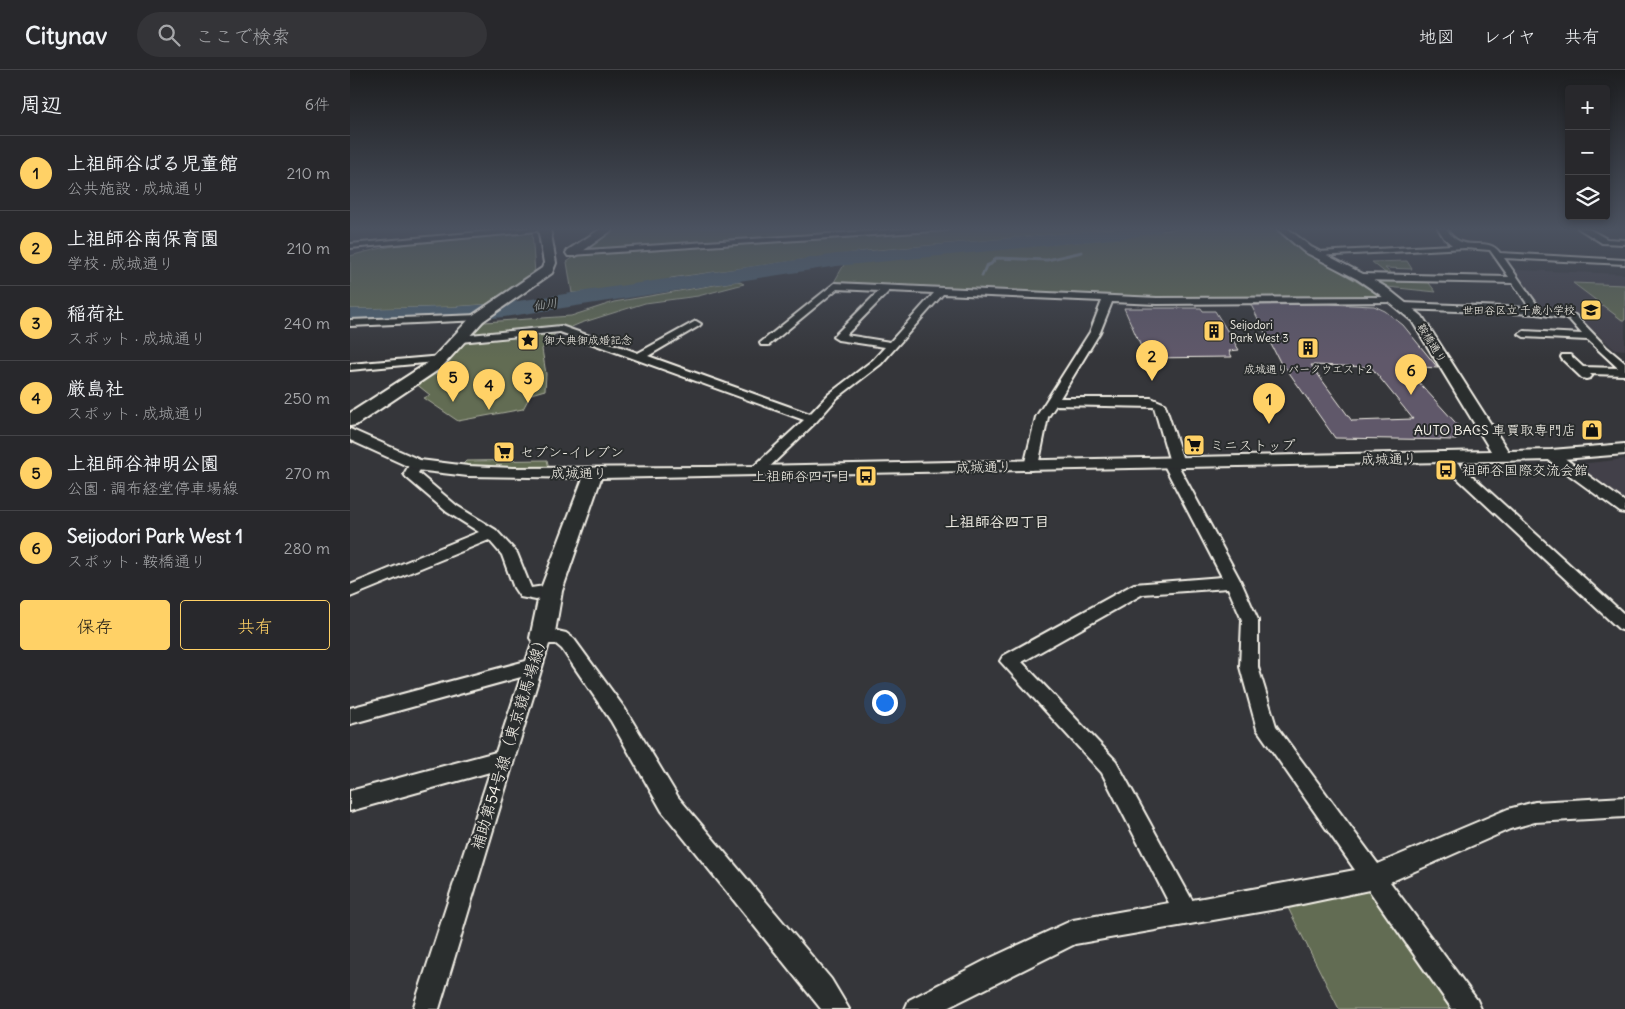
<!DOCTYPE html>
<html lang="ja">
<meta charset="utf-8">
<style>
body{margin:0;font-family:Delius,"Klee One",sans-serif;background:#343438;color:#f1f3f6}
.controls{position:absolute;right:15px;top:15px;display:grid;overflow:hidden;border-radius:5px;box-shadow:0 2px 8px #0003}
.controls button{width:45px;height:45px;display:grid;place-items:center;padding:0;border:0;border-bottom:1px solid #444448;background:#28282c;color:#f1f3f6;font:25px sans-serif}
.you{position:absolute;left:534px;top:632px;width:18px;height:18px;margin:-12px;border:4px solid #fff;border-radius:50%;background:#1a73e8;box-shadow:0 0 0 8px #1a73e833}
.badge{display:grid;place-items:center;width:32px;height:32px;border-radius:50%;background:#ffd166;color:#111;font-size:16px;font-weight:700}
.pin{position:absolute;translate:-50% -41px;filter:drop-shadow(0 1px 2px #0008)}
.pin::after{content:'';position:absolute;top:26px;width:18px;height:15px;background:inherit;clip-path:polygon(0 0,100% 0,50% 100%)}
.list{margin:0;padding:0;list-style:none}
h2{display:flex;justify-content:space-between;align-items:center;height:65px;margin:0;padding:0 20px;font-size:21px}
h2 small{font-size:16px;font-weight:400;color:#a5a6a9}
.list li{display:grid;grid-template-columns:32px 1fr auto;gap:15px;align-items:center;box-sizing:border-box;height:75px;padding:0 20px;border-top:1px solid #444448}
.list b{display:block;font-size:19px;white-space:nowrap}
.list p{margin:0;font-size:16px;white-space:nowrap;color:#a5a6a9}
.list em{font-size:16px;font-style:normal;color:#a5a6a9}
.actions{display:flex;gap:10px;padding:15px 20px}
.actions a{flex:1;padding:11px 0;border:1px solid #ffd166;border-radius:5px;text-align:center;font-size:18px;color:#ffd166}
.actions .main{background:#ffd166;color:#111}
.icon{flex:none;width:28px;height:28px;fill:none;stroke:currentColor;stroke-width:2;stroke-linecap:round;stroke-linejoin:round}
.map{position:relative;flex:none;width:1275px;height:939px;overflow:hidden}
header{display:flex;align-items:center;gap:30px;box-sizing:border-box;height:70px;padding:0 25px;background:#28282c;border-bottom:1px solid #444448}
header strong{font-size:24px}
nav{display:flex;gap:28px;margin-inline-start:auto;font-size:18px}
.search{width:350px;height:45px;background:#343438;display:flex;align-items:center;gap:12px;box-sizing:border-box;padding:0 18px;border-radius:28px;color:#a5a6a9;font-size:19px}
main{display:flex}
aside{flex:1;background:#28282c}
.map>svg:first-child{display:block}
.built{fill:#424048}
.green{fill:#626c53;stroke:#abae9e}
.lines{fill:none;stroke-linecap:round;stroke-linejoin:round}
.stream{stroke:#919ca1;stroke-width:3}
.river{fill:#4f6372;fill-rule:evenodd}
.building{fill:#61596a;stroke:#f4f1e8;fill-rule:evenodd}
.minor-casing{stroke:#f4f1e8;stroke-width:4}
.tertiary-casing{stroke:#f4f1e8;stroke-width:4}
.secondary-casing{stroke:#f4f1e8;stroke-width:4}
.minor{fill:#2a2d2e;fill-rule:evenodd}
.tertiary{fill:#2a2d2e;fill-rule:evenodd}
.secondary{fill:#2a2d2e;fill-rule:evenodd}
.labels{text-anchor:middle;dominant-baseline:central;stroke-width:4;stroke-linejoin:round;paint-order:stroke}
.far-poi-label{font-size:11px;fill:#f4f1e8;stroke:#2a2d2e;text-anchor:start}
.far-street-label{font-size:11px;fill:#f4f1e8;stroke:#2a2d2e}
.far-water-label{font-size:12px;font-style:italic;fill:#b2b8b9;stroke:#2a2d2e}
.poi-label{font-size:14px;fill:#f4f1e8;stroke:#2a2d2e;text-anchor:start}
.street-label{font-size:14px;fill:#f4f1e8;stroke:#2a2d2e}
.neighbourhood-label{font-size:15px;font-weight:bold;fill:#f4f1e8;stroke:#2a2d2e}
.near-street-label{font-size:16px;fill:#f4f1e8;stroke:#2a2d2e}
</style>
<header>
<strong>Citynav</strong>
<div class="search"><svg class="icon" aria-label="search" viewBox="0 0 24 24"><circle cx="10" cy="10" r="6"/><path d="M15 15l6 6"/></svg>ここで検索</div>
<nav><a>地図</a><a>レイヤ</a><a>共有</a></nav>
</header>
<main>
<aside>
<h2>周辺<small>6件</small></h2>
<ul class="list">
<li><span class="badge">1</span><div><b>上祖師谷ぱる児童館</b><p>公共施設 · 成城通り</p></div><em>210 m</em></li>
<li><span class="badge">2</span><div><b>上祖師谷南保育園</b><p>学校 · 成城通り</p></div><em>210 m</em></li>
<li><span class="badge">3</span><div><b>稲荷社</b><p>スポット · 成城通り</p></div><em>240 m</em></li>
<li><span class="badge">4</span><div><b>厳島社</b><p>スポット · 成城通り</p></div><em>250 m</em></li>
<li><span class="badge">5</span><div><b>上祖師谷神明公園</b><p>公園 · 調布経堂停車場線</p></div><em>270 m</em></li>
<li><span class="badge">6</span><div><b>Seijodori Park West 1</b><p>スポット · 鞍橋通り</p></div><em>280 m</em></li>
</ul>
<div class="actions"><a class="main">保存</a><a>共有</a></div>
</aside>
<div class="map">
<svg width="1275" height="939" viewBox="0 0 1275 939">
<rect width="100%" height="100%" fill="#35363a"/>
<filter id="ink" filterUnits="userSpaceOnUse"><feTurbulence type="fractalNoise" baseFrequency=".02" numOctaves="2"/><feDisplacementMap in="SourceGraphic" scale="10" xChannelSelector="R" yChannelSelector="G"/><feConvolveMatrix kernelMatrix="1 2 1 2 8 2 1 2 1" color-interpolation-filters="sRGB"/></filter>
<g filter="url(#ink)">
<!-- built -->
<path class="built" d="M1165,200l110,4v76l-11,-1 -42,-38 -30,-3z
M1275,389v44l-55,-38z"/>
<!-- green -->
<path class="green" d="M264,158h517l-264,23 -196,27 -7,5 -76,13 -3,-4 -13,1 -5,-31z
M832,158h92l28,21 79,47 -222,3 -326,-15 12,-21 252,-23z
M182,161l3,43 -43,30 -41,3 -101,2v-53c59,-17 121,-19 182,-25z
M1057,191l5,8 -27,-1 8,7h-5l-16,-13z
M1023,207l52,1 11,14 -48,-5z
M388,211l6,3 -46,12 -53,7 -64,20 -26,11 -13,15 4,25 -1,16 -14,4 -8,15 -65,12 -34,-23 6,-3 -15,-12 27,-19 43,-42 86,-6 43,-14z
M1223,213l52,2v35h-3z
M197,390l2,8 -88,-2 5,-5z
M1015,806l100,133h-126l-58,-115z"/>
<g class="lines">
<!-- stream -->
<path class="stream" d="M632,206l4,-10 5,-2 5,-6 51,2 35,-8"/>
<!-- river -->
<path class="river" d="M773,158h41l-3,4 -37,6 -287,28 -333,51 -53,4 -101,2v-14l101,-2 53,-4 333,-49z"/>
</g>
<!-- building -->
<path class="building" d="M978,234l46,2 11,5 18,14 35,43 -34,-2 60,66 -8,8 -121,-2 -52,-74h-2l-30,-59zM961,295l60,2 42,52 -61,2z
M774,238h77l2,3h12l24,39 -10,1 3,6 -86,1z"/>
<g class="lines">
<!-- minor casing -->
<g class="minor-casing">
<path id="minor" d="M175,158h22l-4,2 -24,3 -169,15v-4z
M567,158h34l-4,2 -375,25 -4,-2 4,-2z
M1088,158h8c16,29 40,5 54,25l125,7v4l-121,-6 36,51 35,6 31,32 19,16v12l-35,-1 2,2 -2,2 -4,1 -4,-1 -20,-19 -1,-2 1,-2h8l13,12 35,1 -30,-28 -64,-3 -5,-3 5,-3 58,3 -13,-15 -32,-5 -134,-5 -5,-3 5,-3 127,5 -17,-25 -152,-3 -4,-3 4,-3 148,3 -19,-27 -25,-2 -148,8 -4,-2 4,-2 135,-7 -8,-7z
M1228,158h9l20,11 18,1v4l-23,-1z
M485,213l322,15 240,-1v4l-3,1 -237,2 -45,-2 -12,30 -40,66h91l12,5 2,2 19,58 -5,4 62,115 17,38v47l18,59 102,138 130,-55 27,-7 90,-5v20l-90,5 -25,7 -120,53 87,118 4,9h-29l-83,-119 -81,17 -213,37 -130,65h-40l4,-9 75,-39 89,-41 96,-17 -67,-130 -102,-112 3,-5 131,-72 88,-7 -59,-114 6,-4 -15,-52 -98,-2 -8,12 -10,49 -7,4 -7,-4 12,-49 54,-85 12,-31 -159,-7 -62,70 -44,34 -21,24 -54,52 -5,1 -7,-4 2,-3 52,-48 -244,-88 -100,10 -5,-3 5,-3 101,-10 77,27 58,-32 5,3 -2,2 -51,30 162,58 19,-20 44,-34 12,-13 -47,-7 -5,-3 46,-46 -42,-2 -68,56h-8l-1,-2zM539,221l45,2 -44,49 -44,-7zM878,518l14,32 -2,47 17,62 98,141 -163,30 -76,-139 -94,-99 121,-68z
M128,245l5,3 -2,2 -131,6v-6z
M92,286l5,3 -1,2 -96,9v-6z
M1201,381l5,1 69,50v11l-5,-1 -74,-54 -1,-3 1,-3z
M1093,383l5,1 177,161v16l-6,-2 -181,-169 -2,-3z
M66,391l7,4 -5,8 39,33 39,24 21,23 14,35 20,-3 6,2 2,4 -2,4 -21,5 -16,-3 -6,-9 -12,-33 -13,-15 -139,57v-12l129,-53 -32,-20 -41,-35 -2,-3 7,-12z
M203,560l13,3 8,6 51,70 53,88 153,182 18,30h-28l-159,-198 -51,-90 -49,-72 -6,-5h-7l-110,365h-26l77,-237 -140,39v-20l146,-39 25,-75 -171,47v-16l176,-47 10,-28z"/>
</g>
<!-- tertiary casing -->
<g class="tertiary-casing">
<path id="tertiary" d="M926,158h11l24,19 54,28 22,13 35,28 86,135 43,-1 74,-6v10l-74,6 -950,18 -39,113 -8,47 -4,6 -8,3 -8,-3 -4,-6 10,-47 43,-113 -115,-2 -52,-6 -66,-30v-11l70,31 48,6 45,2 195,-1 783,-16 -79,-130 -33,-27 -22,-15 -54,-28z"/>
</g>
<!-- secondary casing -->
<g class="secondary-casing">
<path id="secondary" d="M188,158h12l6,35 -4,10 -69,48 -42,47 -85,57 -6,1v-13l79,-51 44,-47 69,-47 2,-5z
M252,158h13l-39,28h-8l-2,-3 2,-3z"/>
</g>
<!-- minor -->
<use href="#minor" class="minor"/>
<!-- tertiary -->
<use href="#tertiary" class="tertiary"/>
<!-- secondary -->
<use href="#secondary" class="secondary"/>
</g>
</g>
<!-- sky -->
<linearGradient id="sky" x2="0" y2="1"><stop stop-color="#1d1e20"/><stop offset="0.55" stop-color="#4b5260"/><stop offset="1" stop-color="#4b5260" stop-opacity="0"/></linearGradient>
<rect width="1275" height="289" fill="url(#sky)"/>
<!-- icons -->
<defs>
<g id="school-square" transform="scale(1.125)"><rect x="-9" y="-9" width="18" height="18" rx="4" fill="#ffd166" stroke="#2a2d2e"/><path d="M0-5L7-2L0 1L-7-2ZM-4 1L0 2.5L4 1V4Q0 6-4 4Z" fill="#111"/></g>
<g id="building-square" transform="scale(1.125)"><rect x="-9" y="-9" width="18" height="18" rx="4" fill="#ffd166" stroke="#2a2d2e"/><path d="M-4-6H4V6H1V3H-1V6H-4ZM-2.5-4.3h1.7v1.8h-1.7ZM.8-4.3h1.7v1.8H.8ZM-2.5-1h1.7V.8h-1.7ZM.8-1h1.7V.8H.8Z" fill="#111"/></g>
<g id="sight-square" transform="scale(1.125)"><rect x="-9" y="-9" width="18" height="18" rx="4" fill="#ffd166" stroke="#2a2d2e"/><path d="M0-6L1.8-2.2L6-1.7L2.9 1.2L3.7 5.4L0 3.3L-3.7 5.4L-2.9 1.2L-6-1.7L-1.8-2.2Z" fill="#111"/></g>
<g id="shop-square" transform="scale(1.125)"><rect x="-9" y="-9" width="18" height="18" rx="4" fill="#ffd166" stroke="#2a2d2e"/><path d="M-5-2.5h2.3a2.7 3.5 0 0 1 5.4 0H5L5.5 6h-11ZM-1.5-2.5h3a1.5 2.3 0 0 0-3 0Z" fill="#111"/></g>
<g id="supermarket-square" transform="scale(1.125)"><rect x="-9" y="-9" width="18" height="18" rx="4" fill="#ffd166" stroke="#2a2d2e"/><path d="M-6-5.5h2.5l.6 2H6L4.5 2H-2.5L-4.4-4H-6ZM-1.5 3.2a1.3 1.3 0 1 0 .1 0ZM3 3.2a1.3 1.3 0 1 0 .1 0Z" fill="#111"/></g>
<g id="bus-square" transform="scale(1.125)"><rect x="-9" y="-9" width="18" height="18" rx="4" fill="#ffd166" stroke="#2a2d2e"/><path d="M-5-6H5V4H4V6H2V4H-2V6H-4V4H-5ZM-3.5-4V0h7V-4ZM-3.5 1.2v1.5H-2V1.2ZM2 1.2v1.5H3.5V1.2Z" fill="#111"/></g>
</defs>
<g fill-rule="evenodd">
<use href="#school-square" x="1241" y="240"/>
<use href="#building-square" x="864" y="261"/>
<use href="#sight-square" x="178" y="270"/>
<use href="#building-square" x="958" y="278"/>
<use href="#shop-square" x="1242" y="360"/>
<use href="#supermarket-square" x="844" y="375"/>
<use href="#supermarket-square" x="154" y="382"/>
<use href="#bus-square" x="1096" y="400"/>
<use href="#bus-square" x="516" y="406"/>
</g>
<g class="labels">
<!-- far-poi labels -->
<g class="far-poi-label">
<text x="1225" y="240" text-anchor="end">世田谷区立 千歳小学校</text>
<text x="880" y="255">Seijodori<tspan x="880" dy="13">Park West 3</tspan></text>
<text x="194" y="270">御大典御成婚記念</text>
<text x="958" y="299" text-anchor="middle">成城通りパークウエスト2</text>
</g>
<!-- far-street labels -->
<g class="far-street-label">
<text transform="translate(1082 273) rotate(58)">鞍橋通り</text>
</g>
<!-- far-water labels -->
<g class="far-water-label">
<text transform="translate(195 234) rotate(-8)">仙川</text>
</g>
<!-- poi labels -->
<g class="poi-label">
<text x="1226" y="360" text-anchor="end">AUTO BACS 車買取専門店</text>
<text x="860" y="375">ミニストップ</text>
<text x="170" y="382">セブン-イレブン</text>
<text x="1112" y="400">祖師谷国際交流会館</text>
<text x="500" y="406" text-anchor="end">上祖師谷四丁目</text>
</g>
<!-- street labels -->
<g class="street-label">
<text transform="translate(1039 389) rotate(-1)">成城通り</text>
<text transform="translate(634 397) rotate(-1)">成城通り</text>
<text x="229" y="403">成城通り</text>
</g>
<!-- neighbourhood labels -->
<g class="neighbourhood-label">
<text x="647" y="451">上祖師谷四丁目</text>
</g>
<!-- near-street labels -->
<g class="near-street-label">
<text transform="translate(159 671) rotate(-73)">補助第54号線（東京競馬場線）</text>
</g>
</g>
</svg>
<div class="controls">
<button>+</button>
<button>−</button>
<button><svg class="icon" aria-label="layers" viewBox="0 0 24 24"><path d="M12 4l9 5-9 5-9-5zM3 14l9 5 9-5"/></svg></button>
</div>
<div class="you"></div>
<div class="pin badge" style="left:919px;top:354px">1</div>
<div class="pin badge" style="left:802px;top:311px">2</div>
<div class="pin badge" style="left:178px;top:333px">3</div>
<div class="pin badge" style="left:139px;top:340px">4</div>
<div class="pin badge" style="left:103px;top:332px">5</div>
<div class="pin badge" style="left:1061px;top:325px">6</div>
</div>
</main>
